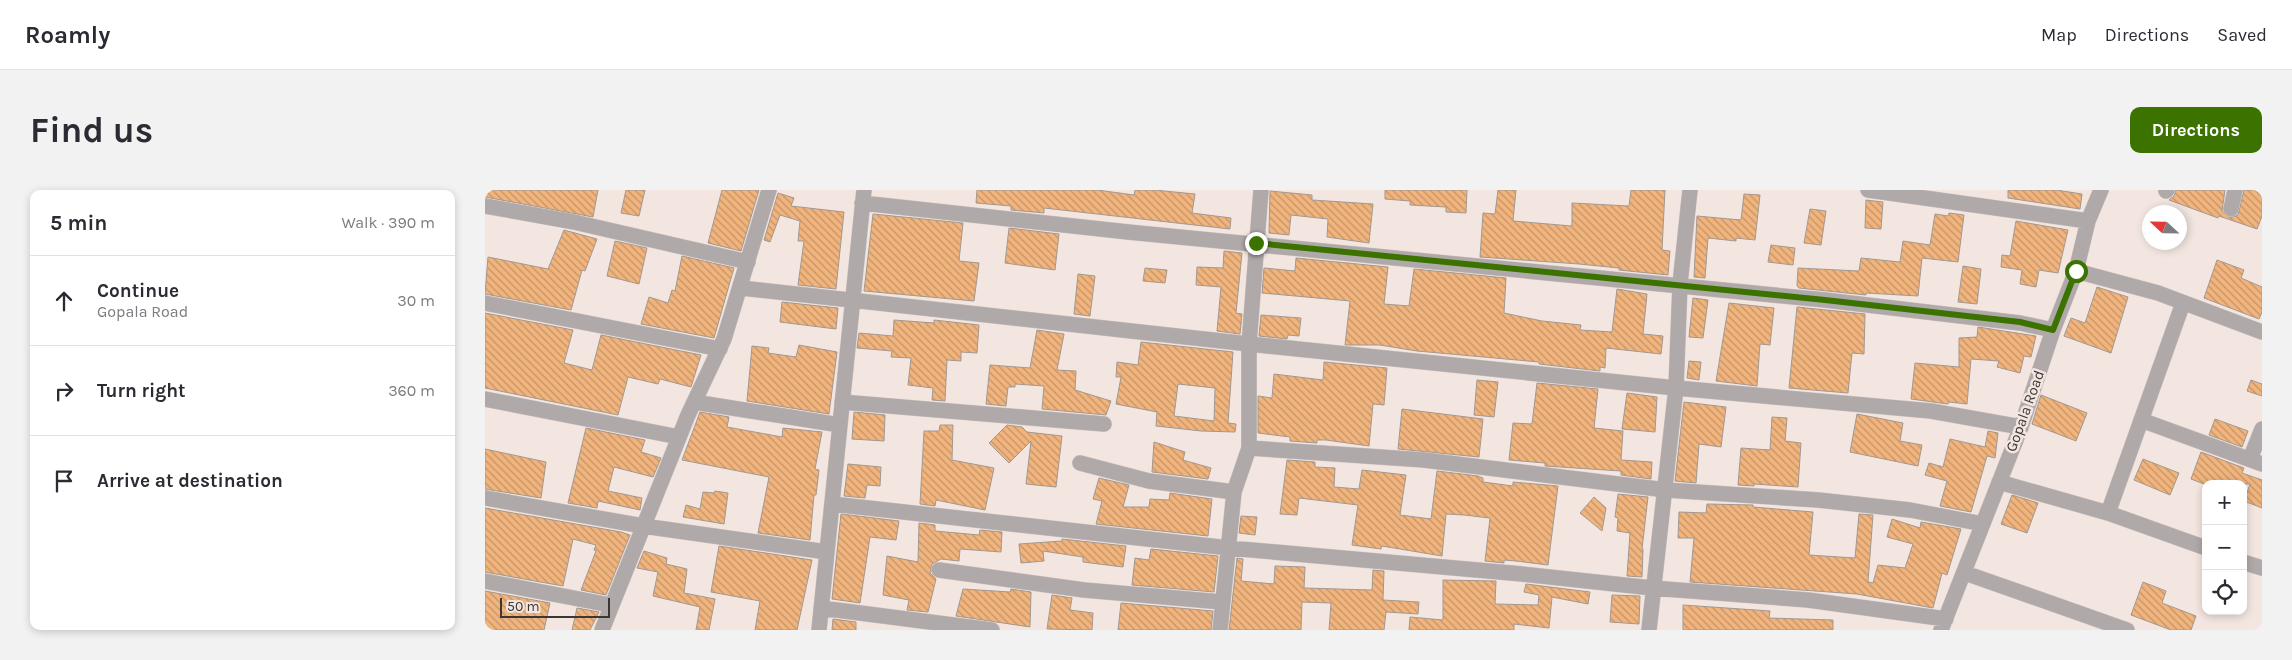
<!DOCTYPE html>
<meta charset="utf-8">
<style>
body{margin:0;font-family:Karla,sans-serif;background:#f2f2f3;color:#2b2b33}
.controls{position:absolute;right:15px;bottom:15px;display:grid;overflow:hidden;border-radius:10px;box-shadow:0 2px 8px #0003}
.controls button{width:45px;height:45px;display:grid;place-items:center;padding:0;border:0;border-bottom:1px solid #e1e1e2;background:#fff;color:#2b2b33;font:25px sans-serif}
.compass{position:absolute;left:1657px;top:15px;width:45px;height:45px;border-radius:50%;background:#fff;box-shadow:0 2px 8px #0003;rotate:292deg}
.scale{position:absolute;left:15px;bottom:12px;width:110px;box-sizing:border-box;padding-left:5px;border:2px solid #3c3734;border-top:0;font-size:14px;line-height:18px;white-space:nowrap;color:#3c3734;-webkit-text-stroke:4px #f3e6e0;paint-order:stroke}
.stop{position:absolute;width:15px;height:15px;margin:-11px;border:4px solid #3b7200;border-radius:50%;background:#fff}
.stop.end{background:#3b7200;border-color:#fff;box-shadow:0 1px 5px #0008}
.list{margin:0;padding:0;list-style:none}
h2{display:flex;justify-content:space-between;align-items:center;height:65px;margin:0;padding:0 20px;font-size:21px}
h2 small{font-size:16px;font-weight:400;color:#7c7c81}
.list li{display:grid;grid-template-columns:32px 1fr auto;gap:15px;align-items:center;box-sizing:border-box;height:90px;padding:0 20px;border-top:1px solid #e1e1e2}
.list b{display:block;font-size:19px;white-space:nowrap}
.list p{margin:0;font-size:16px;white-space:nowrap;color:#7c7c81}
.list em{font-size:16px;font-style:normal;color:#7c7c81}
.icon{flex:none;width:28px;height:28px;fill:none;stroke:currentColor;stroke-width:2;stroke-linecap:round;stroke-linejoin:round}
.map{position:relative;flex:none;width:1777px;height:440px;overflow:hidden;border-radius:10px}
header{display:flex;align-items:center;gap:30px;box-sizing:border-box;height:70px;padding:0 25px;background:#fff;border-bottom:1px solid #e1e1e2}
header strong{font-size:24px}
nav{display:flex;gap:28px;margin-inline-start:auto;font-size:18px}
.intro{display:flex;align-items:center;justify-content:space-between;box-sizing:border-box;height:120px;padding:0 30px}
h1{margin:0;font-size:35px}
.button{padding:12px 22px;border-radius:10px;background:#3b7200;color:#fff;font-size:18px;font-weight:700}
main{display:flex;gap:30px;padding:0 30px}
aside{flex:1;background:#fff;border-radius:10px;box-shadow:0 2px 8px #0003}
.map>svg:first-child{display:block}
.building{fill:url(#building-back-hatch);stroke:#a29891;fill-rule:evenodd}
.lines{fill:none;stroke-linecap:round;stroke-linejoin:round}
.minor-casing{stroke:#cec3be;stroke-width:16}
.minor{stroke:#b0a9a9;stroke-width:15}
.route{stroke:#3b7200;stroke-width:6}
.labels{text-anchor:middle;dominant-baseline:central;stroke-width:5;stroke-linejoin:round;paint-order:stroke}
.street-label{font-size:15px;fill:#3c3734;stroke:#f3e6e0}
</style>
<header>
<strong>Roamly</strong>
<nav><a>Map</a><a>Directions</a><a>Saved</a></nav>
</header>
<div class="intro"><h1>Find us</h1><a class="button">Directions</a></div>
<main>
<aside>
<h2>5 min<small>Walk · 390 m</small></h2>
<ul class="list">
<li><svg class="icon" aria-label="ahead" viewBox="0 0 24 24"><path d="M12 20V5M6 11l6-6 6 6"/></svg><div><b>Continue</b><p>Gopala Road</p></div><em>30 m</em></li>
<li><svg class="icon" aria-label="right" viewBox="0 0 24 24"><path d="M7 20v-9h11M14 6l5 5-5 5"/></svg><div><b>Turn right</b></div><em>360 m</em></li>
<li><svg class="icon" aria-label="arrive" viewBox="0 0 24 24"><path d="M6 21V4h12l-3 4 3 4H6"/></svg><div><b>Arrive at destination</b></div></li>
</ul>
</aside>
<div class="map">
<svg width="1777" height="440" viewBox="0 0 1777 440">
<defs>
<pattern id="building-back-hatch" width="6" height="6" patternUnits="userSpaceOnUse" patternTransform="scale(1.25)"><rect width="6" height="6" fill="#f1b47d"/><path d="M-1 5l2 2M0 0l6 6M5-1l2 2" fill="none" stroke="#c49367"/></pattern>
</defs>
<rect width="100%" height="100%" fill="#f3e6e0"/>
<!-- building -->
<path class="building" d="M0,0h113l-5,27 -108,-20z
M141,0h19l-6,26 -18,-3z
M237,0h37l-18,61 -33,-8z
M492,0h120l37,5 1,-5h19l41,4 -3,19 39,5 -1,11 -186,-21v5l-33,-3v-4l-35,-3z
M900,0h82l-1,23 -20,-1v-5l-36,-2v-4l-25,-2z
M1013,0h18l-3,31 59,5v-23l57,3 2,-16h34l-3,60 8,1 -2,24 -49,-5v-2l-40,-4 -99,-7 3,-44 12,1z
M1523,0h48l26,4 -2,15 -72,-11z
M1691,0h49l-3,21 8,7 8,-3 6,-25h18v26l-5,13 -38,-13 -1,2 -49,-18 5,-4z
M785,1l42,4v5l61,4 -4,39 -42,-6 1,-18 -37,-4 -2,20 -20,-2z
M293,3l16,5 -3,8 53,6 -8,77 -38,-4 6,-44h-6l2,-20 -20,-6 -10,27 -6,-2z
M1259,4l16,1 -5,45 -19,-2v3l-28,-3 -3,40 -11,-1 3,-61 44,4z
M1381,10l17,2 -2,27 -16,-1z
M1325,19l16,2 -5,34 -17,-2z
M1464,23l15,2 -6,47 -36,-4 -4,38 -52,-3v2l-67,-7 -2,-2 1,-18 61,3 2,-13 39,4 3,-21 27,4 5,-31 13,2z
M388,24l90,9 -4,38 20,2 -5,38 -110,-10z
M1531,31l52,9 -10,43 -19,-3 -3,17 -16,-3 2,-14 -21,-3 1,-12 8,1z
M524,38l50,6 -4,36 -50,-7z
M79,40l33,9 -12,32 -3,-1 -11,40 -86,-16 3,-37 60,12z
M130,51l32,7 -8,36 -32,-8z
M1286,55l24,3 -2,17 -25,-3z
M739,61l18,2 -6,60 6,1 -2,20 -23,-3 4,-44 -25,-2 1,-18 26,1z
M197,66l52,12 -20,70 -73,-14 8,-27 19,6 4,-13 3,1z
M811,68l92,9 -4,37 25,2 5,-37 92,9 -2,35 38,8 39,4 -1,5 32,2 5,-43 30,5 -4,40 20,2 -2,18 -55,-6 -1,20 -5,-1v4l-61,-7v-2l-122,-11 -37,-6h-35l5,-44 -88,-8 2,-25 31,3z
M1732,70l27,10 -3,8 21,9v25l-3,7 -55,-21z
M1478,76l18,3 -4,35 -19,-2z
M660,78l22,2 -2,13 -22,-2z
M593,84l17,2 -5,40 -16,-2z
M1612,97l31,10 -17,56 -47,-17 7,-18 14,5z
M1208,108l15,2 -5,38 -14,-1z
M297,112l56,6 -2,21 -56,-7z
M1244,113l45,5 -4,37 -10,-1 -3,42 -41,-5z
M1312,117l68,7 -1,40 -12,-1 -4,40 -59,-5z
M0,123l88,17 -9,33 28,7 9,-35 100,20 -10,32 -31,-8 -2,5 -30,-7 -10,38 -133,-27z
M776,125l40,3 -2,18 -11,-1 -1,4 -28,-3z
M409,130l40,3v-3l45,5 -2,28 -16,-1v9l-14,-1 -2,41 -13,-1 1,-12 -25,-3 3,-27 -20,-1 1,-6 -35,-3 2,-15 34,3z
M1493,137l58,9 -5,21 -7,-1 -4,17 -23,-6 2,-6 -28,-2 -4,45 -18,-2 -1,2 -37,-5 4,-36 44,4v-29l18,-1z
M552,140l27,4 -7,36 19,1 -1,19 36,11 -5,14 -64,-6 2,-23 -29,-2v3h-7l-2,19 -20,-2 4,-39 40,3z
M656,152l92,10 -5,71 8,1 -1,8 -34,-1 -45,-5 1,-14 -41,-8 5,-27h-5l1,-15 21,3zM693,194l37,4 -1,33 -40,-5z
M314,155l38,7 -8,62 -82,-13 5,-55 17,2 -1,5 28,4z
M1204,171l12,1 -2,18 -12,-2z
M839,172l63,6 -3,37 -11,-1 -4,42 -43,-6h-9v3l-27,-2v-4l-32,-4v-37l14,2 2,-24 49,6z
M992,190l21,2 -4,35 -20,-2z
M1766,190l11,4v12l-15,-5z
M1052,193l61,6 -4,39 29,3 -2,29 31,2 -1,17 -30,-4v-4l-61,-4 -15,-1v-3l-36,-3 4,-37 19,1z
M1142,203l30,4 -2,35 -33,-3z
M1556,205l46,18 -11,28 -44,-17z
M1199,212l42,5 -5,40 -22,-3 -3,39 -21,-2z
M917,219l81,10 -4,38 -81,-8z
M215,222l29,5 -2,10 55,10 1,-9 39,4 -7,37 4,1 -3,25h-2l-4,45 -52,-7 11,-56 -87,-17z
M369,222l31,3 -1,26 -32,-2z
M1372,224l46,9 -3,18 22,4 -4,21 -68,-14z
M1287,227l15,1 -2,23 16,2 -3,44 -44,-3v2l-16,-1 3,-37 29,2z
M1730,229l33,12 -6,16 -33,-12z
M455,235h13l-1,35 42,8 -9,42 -49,-10 -1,6 -15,-2 4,-73h15z
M522,235l15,2 5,5 35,4 -6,51 -30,-3 5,-43 -22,22 -20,-20z
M101,238l59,12 -4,12 20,6 -8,19 -39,-10 -6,24 34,7 -2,12 -42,-9 -1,7 -29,-5z
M1503,241l10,2 -3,25 -8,-2 -16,56 -31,-6 7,-25 -22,-6 4,-12 14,4 7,-28 35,8z
M669,252l31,10 -2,8 28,8 -3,11 -56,-7z
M0,259l61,13 -5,36 -56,-9z
M1716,262l43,16 -2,5 20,7v28l-18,-7 6,-17h-46l-13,-5z
M1658,269l36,14 -9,22 -36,-15z
M802,270l28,2v5l20,1 -1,19 25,2 3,-19 44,5 -6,40 31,4 6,-48 41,5 5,2v4l30,4v-4l45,4 -10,79 -32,-4 -12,-1v3l-19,-2 5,-43 -26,-3 -18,-1 -4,42 -60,-10 -1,3 -29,-4 6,-40 -59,-7 -2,17 -17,-1z
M363,274l33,3 -1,19 -13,-1 -2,13 -21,-2z
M614,288l30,7 -6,22h26l1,-8 19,1 1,-7 42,6 -4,37 -112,-12 6,-23 -9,-2z
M230,301l13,2 -4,31 -41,-7 3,-12 14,4 3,-17 11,1z
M1133,304l30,3 -6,52h1l-1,28 -15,-1 3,-43 -13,-2 1,-13 -3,-1z
M1527,305l26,8 -11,30 -26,-9z
M1109,307l12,11 -4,23 -22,-18z
M1222,314l46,1v2l60,5 -4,43 46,3 4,-44 14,1 -5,67 5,1 5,-18 27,3 8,-24 -26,-7 5,-18 28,9 1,-6 40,7 -14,46 -5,-2 -9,35 -76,-14 -167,-12 4,-44h-16l1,-26 27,1z
M0,318l136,24 9,3 -24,60 -25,-5 15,-39 -2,-1 2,-5 -23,-6 -10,47 -78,-14z
M356,324l58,7 -3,19 -26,-3 -10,66 -28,-4z
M756,326l16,1 -2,18 -16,-2z
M434,333l16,2v6l44,4 1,-5 22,2 -1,20 -41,-3 -1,12 -18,-2 -9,5 -2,9 6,6 -8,33 -21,-2 2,-10 -26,-5 4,-39 31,6z
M577,349l64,7 -3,21 -40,-5v-5l-40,-6 1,10 -23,2 -2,-19 43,-3z
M234,356l93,14 -15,70h-42l5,-29 -49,-9z
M666,359l67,7 -4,36 -82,-7 3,-27 14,2z
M159,361l23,7 -1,6 21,5 -3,24 31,6 -6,31h-13l4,-23 -47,-11 5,-24 -21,-4z
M752,368l6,1 -2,22 33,3 1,-18 30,1 -1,21 68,2 1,-20 11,1 -1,29 36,2 -1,12 -32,-2 -2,18h-55l2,-27 -29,-1 -1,28h-72z
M958,390l53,1 -1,23 43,1 1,-10 -15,-3 2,-8 64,8 -2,12 -36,-7 -3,31 -35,-4v6h-105l1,-13 33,3z
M1658,392l23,9 -4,12 34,13 -5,14h-20l-40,-15z
M478,399l47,3 1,-3 20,3 -1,35 -74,-11z
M0,401l65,12 -6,27h-59z
M567,405l20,3 -2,12 23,3 -1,17 -45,-1z
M1127,405l28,1 -1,28 -29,-2z
M636,413l92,8 -2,19h-93z
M1198,415l87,6 -1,7 64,2v10h-150z
M92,418l22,4 -9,18h-18z
M348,429l23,3v8h-24z"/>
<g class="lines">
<!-- minor casing -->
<g class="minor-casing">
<path id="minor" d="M1383,0l220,31
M1681,1l1,-1
M377,13l266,29 697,68 195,23 33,7
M0,16l89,16 174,40
M1746,19l4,-19
M1591,81l82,22 104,39
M256,98l508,56 427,44 255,23 90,16
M0,113l235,46
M0,209l194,38
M209,212l146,23
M357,212l262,22
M1656,230l121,44
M764,258l175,12 242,30 152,10 92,10 73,14
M1765,269l12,-30
M595,273l69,18 85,11
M1514,292l109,31 98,35
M0,308l158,28 184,26
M347,314l397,44 293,26 130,14 156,12 138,19
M1623,323l75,-210
M1758,372l19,6
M454,380l145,20 138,12
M1480,383l162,57
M0,391l125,24
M336,418l171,22
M117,440l86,-215 36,-76 45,-149
M334,440l45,-440
M735,440l14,-138 15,-44v-104l12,-154
M1164,440l27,-242 4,-104 10,-94
M1456,440l80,-203 32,-97 23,-59 12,-50 13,-31"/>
</g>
<!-- minor -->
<use href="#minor" class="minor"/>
</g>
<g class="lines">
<!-- route -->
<path class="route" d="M771,53l569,57 195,22 33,8 23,-59"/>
</g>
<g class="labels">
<!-- street labels -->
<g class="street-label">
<text transform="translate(1540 221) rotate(-70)">Gopala Road</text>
</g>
</g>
</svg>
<div class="controls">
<button>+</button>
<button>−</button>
<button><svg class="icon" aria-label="locate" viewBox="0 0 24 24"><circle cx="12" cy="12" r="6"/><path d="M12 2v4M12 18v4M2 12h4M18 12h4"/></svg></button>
</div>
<svg class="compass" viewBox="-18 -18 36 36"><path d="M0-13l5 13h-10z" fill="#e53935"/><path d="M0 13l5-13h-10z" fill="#7c7c81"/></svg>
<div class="scale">50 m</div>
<div class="stop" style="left:1591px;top:81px"></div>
<div class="stop end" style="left:771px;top:53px"></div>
</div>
</main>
